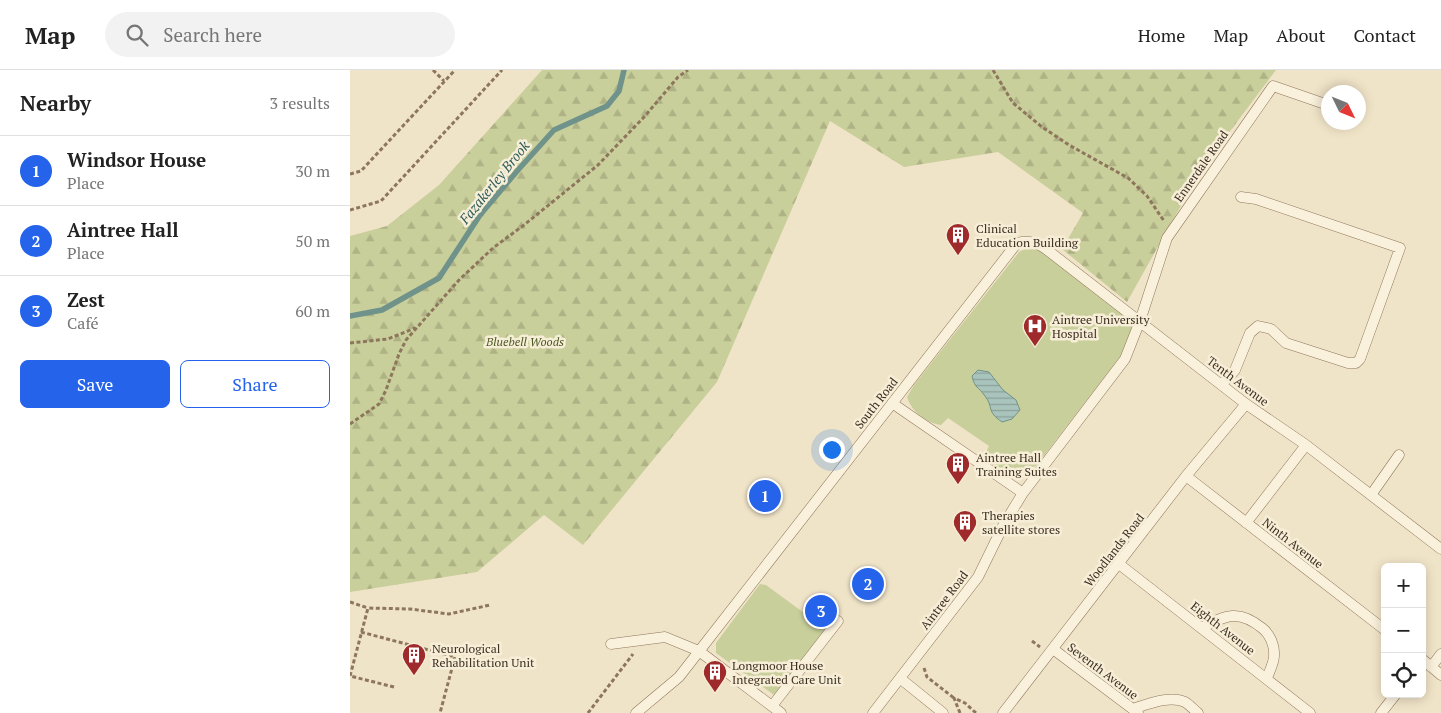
<!DOCTYPE html>
<meta charset="utf-8">
<style>
body{margin:0;font-family:"PT Serif",serif;background:#f2f2f2;color:#222}
.controls{position:absolute;right:15px;bottom:15px;display:grid;overflow:hidden;border-radius:8px;box-shadow:0 2px 12px #0003}
.controls button{width:45px;height:45px;display:grid;place-items:center;padding:0;border:0;border-bottom:1px solid #e0e0e0;background:#fff;color:#222;font:25px sans-serif}
.compass{position:absolute;left:971px;top:15px;width:45px;height:45px;border-radius:50%;background:#fff;box-shadow:0 2px 12px #0003;rotate:133deg}
.you{position:absolute;left:481px;top:379px;width:18px;height:18px;margin:-12px;border:4px solid #fff;border-radius:50%;background:#1a73e8;box-shadow:0 0 0 8px #1a73e833}
.badge{display:grid;place-items:center;width:32px;height:32px;border-radius:50%;background:#2563eb;color:#fff;font-size:16px;font-weight:700}
.pin{position:absolute;translate:-50% -50%;border:2px solid #fff;box-shadow:0 1px 5px #0006}
.list{margin:0;padding:0;list-style:none}
h2{display:flex;justify-content:space-between;align-items:center;height:65px;margin:0;padding:0 20px;font-size:21px}
h2 small{font-size:16px;font-weight:400;color:#767676}
.list li{display:grid;grid-template-columns:32px 1fr auto;gap:15px;align-items:center;box-sizing:border-box;height:70px;padding:0 20px;border-top:1px solid #e0e0e0}
.list b{display:block;font-size:19px;white-space:nowrap}
.list p{margin:0;font-size:16px;white-space:nowrap;color:#767676}
.list em{font-size:16px;font-style:normal;color:#767676}
.actions{display:flex;gap:10px;padding:15px 20px}
.actions a{flex:1;padding:11px 0;border:1px solid #2563eb;border-radius:8px;text-align:center;font-size:18px;color:#2563eb}
.actions .main{background:#2563eb;color:#fff}
.icon{flex:none;width:28px;height:28px;fill:none;stroke:currentColor;stroke-width:2;stroke-linecap:round;stroke-linejoin:round}
.map{position:relative;flex:none;width:1091px;height:643px;overflow:hidden}
header{display:flex;align-items:center;gap:30px;box-sizing:border-box;height:70px;padding:0 25px;background:#fff;border-bottom:1px solid #e0e0e0}
header strong{font-size:24px}
nav{display:flex;gap:28px;margin-inline-start:auto;font-size:18px}
.search{width:350px;height:45px;background:#f2f2f2;display:flex;align-items:center;gap:12px;box-sizing:border-box;padding:0 18px;border-radius:28px;color:#767676;font-size:19px}
main{display:flex}
aside{flex:1;background:#fff}
.map>svg:first-child{display:block}
.grass{fill:#c9cf9b}
.forest{fill:url(#forest-firs)}
.water{fill:url(#water-rules);stroke:#6f938a}
.lines{fill:none;stroke-linecap:round;stroke-linejoin:round}
.stream{stroke:#6f938a;stroke-width:5.5}
.service-casing{stroke:#8d765c;stroke-width:11}
.path{stroke:#8d765c;stroke-width:3;stroke-dasharray:4 2.5;stroke-linecap:butt}
.service{stroke:#faf1dc;stroke-width:10}
.labels{text-anchor:middle;dominant-baseline:central;stroke-width:5;stroke-linejoin:round;paint-order:stroke}
.street-label{font-size:12px;fill:#3d2e20;stroke:#f7eed8}
.poi-label{font-size:12px;fill:#3d2e20;stroke:#f7eed8;text-anchor:start}
.park-label{font-size:12px;font-style:italic;fill:#4d5a26;stroke:#f7eed8}
.water-label{font-size:14px;font-style:italic;fill:#2f5d5a;stroke:#f7eed8}
</style>
<header>
<strong>Map</strong>
<div class="search"><svg class="icon" aria-label="search" viewBox="0 0 24 24"><circle cx="10" cy="10" r="6"/><path d="M15 15l6 6"/></svg>Search here</div>
<nav><a>Home</a><a>Map</a><a>About</a><a>Contact</a></nav>
</header>
<main>
<aside>
<h2>Nearby<small>3 results</small></h2>
<ul class="list">
<li><span class="badge">1</span><div><b>Windsor House</b><p>Place</p></div><em>30 m</em></li>
<li><span class="badge">2</span><div><b>Aintree Hall</b><p>Place</p></div><em>50 m</em></li>
<li><span class="badge">3</span><div><b>Zest</b><p>Café</p></div><em>60 m</em></li>
</ul>
<div class="actions"><a class="main">Save</a><a>Share</a></div>
</aside>
<div class="map">
<svg width="1091" height="643" viewBox="0 0 1091 643">
<defs>
<pattern id="forest-firs" width="22" height="20" patternUnits="userSpaceOnUse" patternTransform="scale(1.25)"><rect width="22" height="20" fill="#c9cf9b"/><path d="M5 1l3.5 6h-7zM16 11l3.5 6h-7z" fill="#aeb285"/></pattern>
<pattern id="water-rules" width="6" height="5" patternUnits="userSpaceOnUse" patternTransform="scale(1.25)"><rect width="6" height="5" fill="#a9c4bc"/><path d="M0 2.5h6" fill="none" stroke="#8ba098"/></pattern>
</defs>
<rect width="100%" height="100%" fill="#f0e4c8"/>
<!-- grass -->
<path class="grass" d="M682,175l22,15 74,56 5,13 -13,28 -84,109 -24,6h-13l-10,-11 -3,-9 3,-6 -41,-28 -7,7c-15,-2 -29,-13 -34,-28l7,-12 105,-133z
M410,514l6,1 60,44 -52,66 -58,-42v-10z"/>
<!-- forest -->
<path class="forest" d="M192,0h734l-75,100 -74,132 -65,-53 21,-36 -85,-61 -94,15 -74,-46 -113,261 -134,163 -39,-30 -67,57 -127,20v-356l37,-10 52,-41z"/>
<!-- water -->
<path class="water" d="M628,300l11,2 14,18 13,10 4,10 -8,9 -10,3c-16,-11 -8,-14 -17,-26 -7,-10 -10,-7 -13,-20z"/>
<g class="lines">
<!-- stream -->
<path class="stream" d="M0,246l32,-6 57,-32 41,-63 38,-45 36,-40 53,-24 12,-15 5,-21"/>
<!-- service casing -->
<g class="service-casing">
<path id="service" d="M872,314l13,-14 15,-37 8,-7 13,3 15,14 62,20h8l4,-4 40,-111 -144,-49 -15,-2
M542,333l131,90
M836,406l199,154
M1021,425l28,-40
M896,453l60,-78
M769,494l191,149
M851,558c25,-13 38,-19 61,0 8,6 13,18 12,28 0,7 -5,16 -7,22
M261,574l54,-7 34,14 82,62
M703,579l85,64
M1072,589l19,16
M1081,597l10,-13
M551,609l42,34
M422,636l66,-85
M783,639c15,-5 37,-14 52,-7 5,3 9,8 13,11
M286,643l43,-36 338,-434c12,-3 18,-1 29,6l200,155 60,41 135,104
M523,643l105,-136 26,-53 19,-31 102,-134 15,-38 27,-83 106,-152 55,19
M653,643l183,-237 60,-72
M1031,643l15,-19"/>
</g>
<!-- path -->
<path class="path" d="M83,0l11,11
M643,0l20,33 29,24 27,18 59,33 19,18 17,25
M0,104l11,-3 94,-101
M0,140l31,-9 121,-131
M0,273l38,-4 27,-11
M0,354l29,-20 7,-14 13,-36 7,-14 53,-60 34,-32 31,-23 74,-60 47,-49 33,-39 10,-7
M0,532l18,6
M11,562l94,25 -15,56
M682,571l8,6
M574,598l3,9 27,21
M44,617l-44,-11 18,-68 42,1 39,5 41,-9
M238,643l45,-59
M610,643l-6,-15 11,5 11,10"/>
<!-- service -->
<use href="#service" class="service"/>
</g>
<!-- icons -->
<defs>
<g id="building-pin" transform="scale(1.25)"><path d="M0 17L-7.5 6A9.5 9.5 0 1 1 7.5 6Z" fill="#9e2a2b" stroke="#f7eed8"/><path d="M-4-6H4V6H1V3H-1V6H-4ZM-2.5-4.3h1.7v1.8h-1.7ZM.8-4.3h1.7v1.8H.8ZM-2.5-1h1.7V.8h-1.7ZM.8-1h1.7V.8H.8Z" fill="#fff"/></g>
<g id="hospital-pin" transform="scale(1.25)"><path d="M0 17L-7.5 6A9.5 9.5 0 1 1 7.5 6Z" fill="#9e2a2b" stroke="#f7eed8"/><path d="M-5-5h3v3.5h4V-5h3V5h-3V1.5h-4V5h-3Z" fill="#fff"/></g>
</defs>
<g fill-rule="evenodd">
<use href="#building-pin" x="608" y="165"/>
<use href="#hospital-pin" x="685" y="256"/>
<use href="#building-pin" x="608" y="394"/>
<use href="#building-pin" x="615" y="452"/>
<use href="#building-pin" x="64" y="585"/>
<use href="#building-pin" x="365" y="602"/>
</g>
<g class="labels">
<!-- street labels -->
<g class="street-label">
<text transform="translate(851 96) rotate(-55)">Ennerdale Road</text>
<text transform="translate(888 311) rotate(37)">Tenth Avenue</text>
<text transform="translate(526 333) rotate(-52)">South Road</text>
<text transform="translate(943 473) rotate(38)">Ninth Avenue</text>
<text transform="translate(764 480) rotate(-52)">Woodlands Road</text>
<text transform="translate(594 530) rotate(-53)">Aintree Road</text>
<text transform="translate(873 558) rotate(38)">Eighth Avenue</text>
<text transform="translate(753 601) rotate(37)">Seventh Avenue</text>
</g>
<!-- poi labels -->
<g class="poi-label">
<text x="626" y="158">Clinical<tspan x="626" dy="14">Education Building</tspan></text>
<text x="702" y="249">Aintree University<tspan x="702" dy="14">Hospital</tspan></text>
<text x="626" y="387">Aintree Hall<tspan x="626" dy="14">Training Suites</tspan></text>
<text x="632" y="445">Therapies<tspan x="632" dy="14">satellite stores</tspan></text>
<text x="82" y="578">Neurological<tspan x="82" dy="14">Rehabilitation Unit</tspan></text>
<text x="382" y="595">Longmoor House<tspan x="382" dy="14">Integrated Care Unit</tspan></text>
</g>
<!-- park labels -->
<g class="park-label">
<text x="175" y="271">Bluebell Woods</text>
</g>
<!-- water labels -->
<g class="water-label">
<text transform="translate(144 112) rotate(-51)">Fazakerley Brook</text>
</g>
</g>
</svg>
<div class="controls">
<button>+</button>
<button>−</button>
<button><svg class="icon" aria-label="locate" viewBox="0 0 24 24"><circle cx="12" cy="12" r="6"/><path d="M12 2v4M12 18v4M2 12h4M18 12h4"/></svg></button>
</div>
<svg class="compass" viewBox="-18 -18 36 36"><path d="M0-13l5 13h-10z" fill="#e53935"/><path d="M0 13l5-13h-10z" fill="#767676"/></svg>
<div class="you"></div>
<div class="pin badge" style="left:415px;top:426px">1</div>
<div class="pin badge" style="left:518px;top:514px">2</div>
<div class="pin badge" style="left:471px;top:541px">3</div>
</div>
</main>
